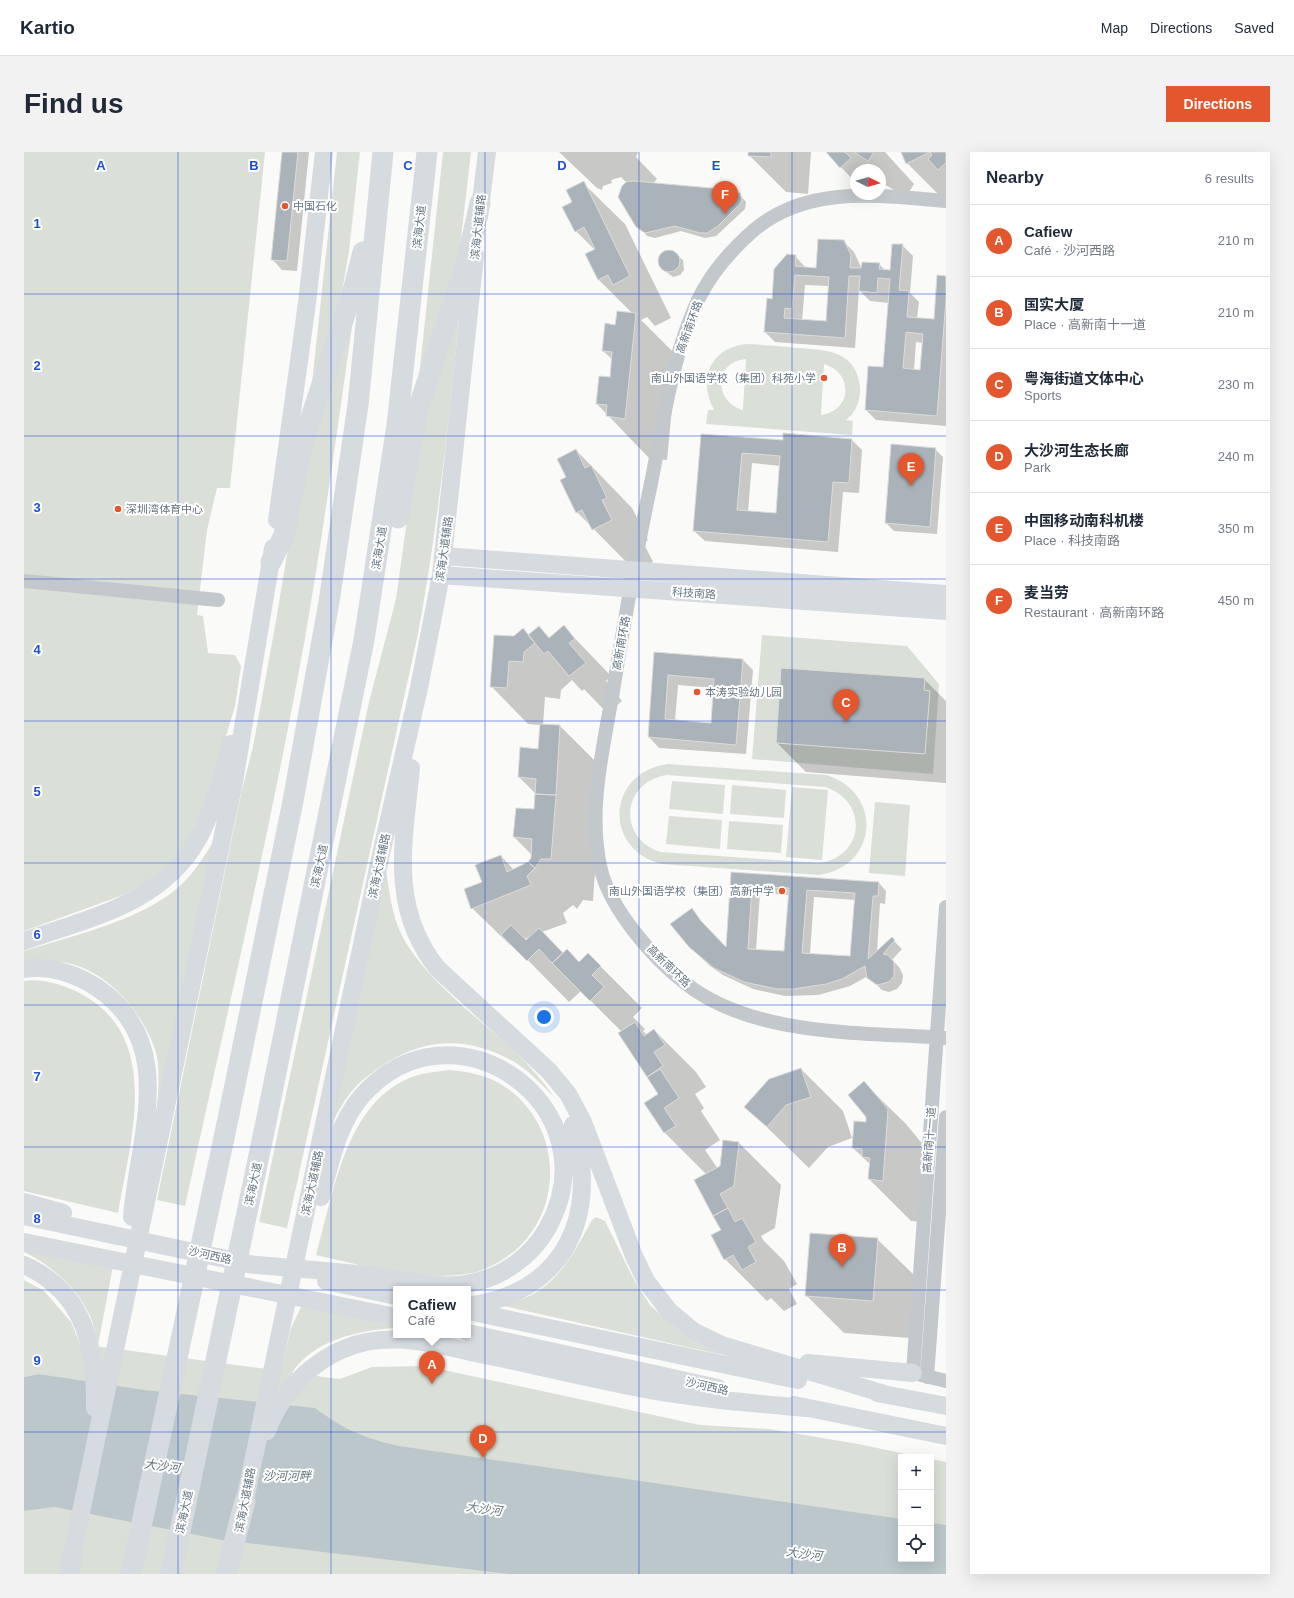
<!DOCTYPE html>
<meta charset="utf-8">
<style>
body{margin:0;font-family:Helvetica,"Noto Sans SC",sans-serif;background:#f2f2f3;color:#1f2937}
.controls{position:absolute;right:12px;bottom:12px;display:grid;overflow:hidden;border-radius:0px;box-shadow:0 4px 16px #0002}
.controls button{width:36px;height:36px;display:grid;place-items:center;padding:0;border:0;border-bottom:1px solid #e0e1e3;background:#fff;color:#1f2937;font:20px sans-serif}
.compass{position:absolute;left:826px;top:12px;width:36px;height:36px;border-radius:50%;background:#fff;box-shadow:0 4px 16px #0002;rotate:95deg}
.you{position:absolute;left:520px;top:865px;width:14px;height:14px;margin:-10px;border:3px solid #fff;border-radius:50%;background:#1a73e8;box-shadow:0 0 0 6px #1a73e833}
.badge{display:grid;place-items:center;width:26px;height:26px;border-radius:50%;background:#e4572e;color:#fff;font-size:13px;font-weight:700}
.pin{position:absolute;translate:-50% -33px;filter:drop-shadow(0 1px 2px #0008)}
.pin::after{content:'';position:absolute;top:21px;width:14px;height:12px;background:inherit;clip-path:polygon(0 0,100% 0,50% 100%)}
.popup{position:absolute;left:369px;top:1134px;width:78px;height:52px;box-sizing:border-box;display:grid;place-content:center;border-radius:0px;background:#fff;filter:drop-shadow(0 1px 3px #0005);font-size:13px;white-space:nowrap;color:#747a83}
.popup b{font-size:15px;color:#1f2937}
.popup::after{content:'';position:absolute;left:50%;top:100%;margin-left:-8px;border:8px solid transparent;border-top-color:#fff}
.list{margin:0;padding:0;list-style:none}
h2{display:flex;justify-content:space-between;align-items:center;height:52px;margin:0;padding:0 16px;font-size:17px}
h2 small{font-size:13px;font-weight:400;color:#747a83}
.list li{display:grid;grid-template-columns:26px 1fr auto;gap:12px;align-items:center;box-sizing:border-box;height:72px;padding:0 16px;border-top:1px solid #e0e1e3}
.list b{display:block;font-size:15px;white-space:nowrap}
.list p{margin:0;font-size:13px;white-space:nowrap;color:#747a83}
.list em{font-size:13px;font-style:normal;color:#747a83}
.icon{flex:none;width:22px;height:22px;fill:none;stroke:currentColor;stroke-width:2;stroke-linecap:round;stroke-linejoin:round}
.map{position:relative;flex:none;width:922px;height:1422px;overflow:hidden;border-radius:0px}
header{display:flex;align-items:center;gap:24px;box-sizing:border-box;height:56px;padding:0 20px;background:#fff;border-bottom:1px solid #e0e1e3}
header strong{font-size:19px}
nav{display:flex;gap:22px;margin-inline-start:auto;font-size:14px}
.intro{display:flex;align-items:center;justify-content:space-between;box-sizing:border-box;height:96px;padding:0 24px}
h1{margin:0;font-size:28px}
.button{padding:10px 18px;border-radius:0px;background:#e4572e;color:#fff;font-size:14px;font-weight:700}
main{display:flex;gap:24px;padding:0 24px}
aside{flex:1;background:#fff;border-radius:0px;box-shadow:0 4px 16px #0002}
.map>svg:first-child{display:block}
.green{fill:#dadfd7;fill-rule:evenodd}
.water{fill:#bbc7cb}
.shadow{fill:#0003;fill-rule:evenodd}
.building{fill:#aab3b9;stroke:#dcdcda;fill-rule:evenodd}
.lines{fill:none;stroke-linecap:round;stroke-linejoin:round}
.minor{stroke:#c3c8cc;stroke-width:14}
.major{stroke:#d6dbdf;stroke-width:18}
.highway{stroke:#d6dbdf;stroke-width:21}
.grid{fill:none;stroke:#1d4ed8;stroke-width:1;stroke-opacity:0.55}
.poi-dot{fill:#e4572e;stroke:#fff;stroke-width:1.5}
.labels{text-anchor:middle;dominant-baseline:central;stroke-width:4;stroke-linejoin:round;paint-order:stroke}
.poi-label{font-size:11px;fill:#657683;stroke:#fff;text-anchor:start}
.street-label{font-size:11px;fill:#657683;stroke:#fff}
.water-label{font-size:12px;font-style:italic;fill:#60757c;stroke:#fff}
.grid-label{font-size:13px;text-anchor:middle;font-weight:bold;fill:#1d4ed8;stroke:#fff;stroke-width:4;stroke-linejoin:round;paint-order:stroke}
</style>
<header>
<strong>Kartio</strong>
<nav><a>Map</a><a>Directions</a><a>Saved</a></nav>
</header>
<div class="intro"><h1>Find us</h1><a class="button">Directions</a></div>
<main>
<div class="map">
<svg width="922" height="1422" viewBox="0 0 922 1422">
<rect width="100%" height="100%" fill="#fafaf8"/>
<!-- green -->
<path class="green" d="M0,0h241l-35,336h-13l-10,42 -10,85 6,1 5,37 27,2 6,11 -6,40 -28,93 -23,52 -35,31 -26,13 -99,36z
M313,0h23l-11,99 -6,35 -32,106z
M419,0h28l-13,112 -39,113z
M331,154c-16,111 -31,222 -50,332 -34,190 -79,379 -120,568l-28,-6 84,-406 12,-47 23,-126 25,-151z
M436,157c-11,109 -22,217 -42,325l-131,594 -28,-6 110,-520 27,-103 17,-122 12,-65z
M723,192c17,1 33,2 50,4 29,2 59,2 63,39 1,12 -4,26 -14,33l7,1 -1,14 -146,-11 2,-14h6c-17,-31 -3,-63 33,-66zM722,207l-3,50 -1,1c-29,-10 -28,-48 4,-51zM800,212c30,9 28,47 -3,51z
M738,483l145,11 32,38 -6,90 -181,-15z
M644,612l158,11c57,17 53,91 -7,100l-157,-11c-60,-15 -55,-92 6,-100zM643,623l158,12c44,14 40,70 -6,76l-158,-11c-44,-13 -40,-70 6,-77z
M648,629l53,4 -2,29 -54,-5z
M708,633l54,5 -2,28 -54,-4z
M768,635l36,3 -6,70 -36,-3z
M851,650l35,3 -5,71 -36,-3z
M645,664l53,4 -2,29 -54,-5z
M705,669l54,4 -2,28 -54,-4z
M191,687l-58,270c1,-18 3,-34 0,-52 -8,-36 -43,-79 -79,-91 -17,-6 -36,-6 -54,-6v-9c48,-15 123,-32 159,-68 13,-13 22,-28 32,-44z
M362,718c3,19 5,37 11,54 17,47 78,91 114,124 17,16 31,32 44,50 -14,-14 -28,-30 -46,-39 -43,-23 -85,-21 -126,6 -12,8 -23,16 -32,27 -8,10 -14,21 -19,32z
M0,829c20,-3 43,5 61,15 77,45 45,146 33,217l-94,-22z
M426,918c16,2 32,4 47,12 61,33 71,117 22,165 -13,12 -30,22 -47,26 -52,10 -105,-7 -156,-18 17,-59 28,-144 87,-174 15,-8 31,-9 47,-11z
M572,1065l9,4 28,57 17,27 25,23 16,12 32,15 -219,-49c13,-5 26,-9 37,-17 23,-16 38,-45 51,-69z
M0,1096l89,18 -15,79c-2,-9 -4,-19 -7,-27 -13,-30 -39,-52 -67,-66z
M0,1128l20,11 27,31 9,22 201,27 10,-43 11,-23 94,21v2c-37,2 -83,12 -104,45l48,6 32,-12 53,-1 275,59 69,4 89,15 62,13h-19v102h30v-100l15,3v112h-922v-63l31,-4 27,-126 -43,-7 -15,3z"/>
<!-- water -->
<path class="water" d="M15,1222l105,16 171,18c30,22 48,30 84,38l502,73v40h30v-36l15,2v49h-437l-287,-34 -167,-33 -31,4v-134z"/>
<!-- shadow -->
<path class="shadow" d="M259,0h26l-12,119 -15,-1 -10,-11z
M535,0h79l-2,5 21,22 -5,5 85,8 9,10 -1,7 -29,27 -11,2 -24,-7 -26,7 -8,-2 -23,-30 3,-23 -6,-6 -10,3 1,3 -9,3 -1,4 -5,-2z
M725,0h62l-3,42 -22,-2 -37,-37z
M803,0h58l29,32 -8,13 -22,-13 -4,3v-17h-24v13z
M878,0h44v48h-2l-37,-37z
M559,31l42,41 46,94 -16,8 -8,-9 -6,3 36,36 -10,104 -18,-2 -52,-54 14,-26 2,-18 -10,-9 13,-25 17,-12 -35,-35 -3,-29 -19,-19 -3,-28z
M819,89l11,11 8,17 17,-5 7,7h5l11,-26 11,11 -3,37 9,9 -2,16 18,2 11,-43v149l-70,-6 -10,-10 3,-43 15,1 5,-65 -19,-2 -11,-11 -4,58 -80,-6 -10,-10 8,-32 22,-44 11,12 11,1zM781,133l24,1 -2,36 -25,-1zM892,190l7,1 -2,28 -7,-1z
M644,98l9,5 6,5 1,10 -4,5 -7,2 -12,-9 -2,-10 3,-5z
M678,283l82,6 68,-1 10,10 -3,43 -16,-1 -5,60 -133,-11 -11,-10zM728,311l28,3 -4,48 -28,-2z
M911,297l8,8 -6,77 -43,-3 -8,-8z
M552,298l56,58 16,32 -5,2 10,20 -18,9 -58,-59 -10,-35z
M515,475l11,11 14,-11 47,49 -5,5 16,20 -15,12 -23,-24 -2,2 -10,-11 -11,10 -1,9 -15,-2 -2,28 17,1 42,42 -9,133 -10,-1 -6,9 -4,-4 -10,8 4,10 -25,9 22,22 15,9 9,-9 54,54 -9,9 12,12 -2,2 4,4 7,-5 42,42 10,15 -11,7 9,14 -3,3 19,29 -15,10 13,19 21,-26 42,42 -6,43 -14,8 3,5 20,20 13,23 -8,5 8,15 -13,7 -13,-13 -4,3 -42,-42 -3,-29 -15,-55 -42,-42 -20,-30 14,-9 -39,-61 2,-1 -41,-41 -12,11 -57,-58 -2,1 -38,-37 11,-25 18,-27 13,14 15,-7 3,-5v-3l-18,-18 21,-27 1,-16 -17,-17 20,-27 1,-25 -12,-1 -37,-38 23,-49 15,-1zM507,785l-5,4 -2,-2z
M631,501l88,7 10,10 -7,84 -87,-6 -10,-11zM654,533l36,3 -3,36 -36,-3z
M900,527l22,22v82l-140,-11 -29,-29z
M708,721l147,10 7,8 -1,13 -5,-1 -3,50 15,-14 10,10 -10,11 7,7 4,8 -1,8 -5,6 -8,3 -7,-2 -14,-14 -18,10 -32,9 -33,1 -32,-7 -30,-14 -13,-9 -21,-20 2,-37 17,21 19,19zM736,741l29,2 -4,57 -29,-2zM790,745l41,3 -4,57 -41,-3z
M777,917l42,42 9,27 -24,9 -19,21 -63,-61z
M840,931l42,41 23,28 -5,70 -13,-1 -42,-42 1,-15 -17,-16 14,-25z
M853,1087l38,37 -5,62 -66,-5 -38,-38z"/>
<!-- building -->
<path class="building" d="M258,0h16l-11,109 -16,-1z
M724,0h23v5l-23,-1z
M802,0h19l6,6 -11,10z
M830,0h20l-6,9z
M877,0h45v11l-8,7 -10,-11 4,-4 -2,-3 -24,12z
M560,29l46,95 -17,9 -5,-10 -10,5 -13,-26 10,-5 -11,-22 -9,5 -13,-25 10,-5 -6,-12z
M609,29l101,9 6,3 2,7 -2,4 -22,22 -11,7h-7l-25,-7 -30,7 -9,-6 -18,-30 4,-11 4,-4z
M794,87l26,1 7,15 -1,13h11l1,-6 18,1 -1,6 11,1 2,-26h11l-4,46 10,1 -2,26 27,2 3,-44 9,1v23l-9,117 -72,-6 3,-44 15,1 7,-88 -12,-1 -1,15 -18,-2 1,-15h-11l-4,62 -81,-6 3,-34 5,1 2,-30 13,-15 9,1 -1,11 21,2zM771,123l34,2 -3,44 -42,-3 1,-10 7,1zM882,180l17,2 -3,36 -17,-2z
M634 109a11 11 0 1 1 22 0a11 11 0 1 1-22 0Z
M593,159l19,2 -11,106 -19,-3 1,-11 -11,-1 3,-28 11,1 2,-25 -10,-1 3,-28 10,2z
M759,281l69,6 -3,44 -16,-1 -5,60 -135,-11 8,-97 82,6zM718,301l38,3 -4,57 -39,-3z
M867,292l45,4 -6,79 -45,-4z
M552,297l9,19 6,-3 16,33 -5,2 10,20 -20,10 -10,-20 -6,3 -16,-33 6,-3 -9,-18z
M540,473l11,14 -6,4 17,20 -17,13 -21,-25 -4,3 -16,-19 11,-9 10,12z
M499,476l12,15 -11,9 -1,10 -14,-1 -2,27 -17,-1 4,-52 20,1z
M630,500l89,7 -7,86 -88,-8zM644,523l46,4 -3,44 -46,-4z
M757,516l144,10 -1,12 6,1 -5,63 -149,-11z
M516,572l20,1 -4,70 -21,-1 1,-15 -18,-2 2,-30 18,2z
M511,642l21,1 -5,64h-10l-6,9 -7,-6 3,-4 1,-19 -19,-2 3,-29 18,1z
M477,703l6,17 21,-10 7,6 -8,8 4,9 -60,24 -7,-20 18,-7 -7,-17z
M707,720l148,10 -1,14h-5l-5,63 24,-22 3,3 -12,14 5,1 6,7v14l-5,6 -12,3 -10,-7 -2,-12 -23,13 -16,5 -33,5h-16l-33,-7 -30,-14 -25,-21 -19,-23 22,-16 9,13 25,26zM728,734l37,2 -5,63 -36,-2zM783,738l48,3 -5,63 -48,-3z
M487,773l15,15 13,-12 24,25 -11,10 -13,-14 -12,12 -26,-26z
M543,797l12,13 9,-9 13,13 -9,9 12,12 -14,14 -38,-38z
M611,870l9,14 10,-7 11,16 -11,7 9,14 -16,11 -29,-44z
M777,916l10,29 -25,8 -19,22 -23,-20 25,-28z
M636,917l19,29 -15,10 12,18 -12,7 -20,-30 14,-9 -11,-17z
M840,929l24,28 -5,72 -15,-2 2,-21 -8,-1v-8l-10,-1 2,-27 12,1v-5l-18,-22z
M699,988l16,2 -5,44 -14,8 8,14 -15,8 -19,-36 26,-14z
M704,1056l7,14 7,-4 14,24 -8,5 8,15 -14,8 -9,-15 -9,5 -13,-25 10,-5 -8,-14z
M786,1081l68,5 -5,63 -68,-5z"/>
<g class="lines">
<!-- minor -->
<path class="minor" d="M922,49c-66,-5 -137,-17 -192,29 -23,20 -43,43 -56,70 -27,59 -35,125 -48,188 -14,67 -26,135 -37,203 -10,59 -26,120 -12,179 10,40 52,88 84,113 68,54 178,49 261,55
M0,429l194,19
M922,755l-33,466 33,8
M903,1225l19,-260"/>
<!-- major -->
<path class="major" d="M455,65l8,-65
M253,368l30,-217 17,-151
M420,404l502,38
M417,423l505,36
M387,616c-7,73 -23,139 27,201l111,102 19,23 15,28 51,134 12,25 23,30 24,20 29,14 166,50
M0,789c65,-23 138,-37 174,-102 16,-29 24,-64 33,-95
M0,817c26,-4 53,5 75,20 80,56 39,149 33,228
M0,1050l39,11
M0,1064l226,48
M0,1090l372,75
M223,1112c43,4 85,7 128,12 31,4 64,14 96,7 31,-6 60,-26 76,-54 69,-123 -95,-238 -186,-132 -23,27 -31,66 -40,100
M0,1113c61,27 72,83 71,143
M302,1129l70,15
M444,1154c98,-14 132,-91 105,-181
M444,1159l330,69
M444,1181l250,55
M784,1211l105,10
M853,1241l69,13
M770,1253l152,31
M243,1279c16,-44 53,-79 99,-89 39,-8 81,5 119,13 53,11 106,24 159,34 53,10 108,14 162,19
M218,1362l139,-660 38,-166 22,-113 34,-320
M44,1422l166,-792 39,-234"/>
<!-- highway -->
<path class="highway" d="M374,366l19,-106 49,-147 14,-62
M247,410l13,-27 18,-90 52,-158 9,-35
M46,1422l1,-15
M107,1422l97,-455 65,-318 36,-199 29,-197 25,-253
M147,1422l94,-447 99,-487 33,-215 30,-273
M202,1422l19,-73"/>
</g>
<!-- grid -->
<path class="grid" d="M154,0v1422M307,0v1422M461,0v1422M615,0v1422M768,0v1422M0,142h922M0,284h922M0,427h922M0,569h922M0,711h922M0,853h922M0,995h922M0,1138h922M0,1280h922"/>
<!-- markers -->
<g class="poi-dot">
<circle cx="261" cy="54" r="4"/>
<circle cx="800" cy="226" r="4"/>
<circle cx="94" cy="357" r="4"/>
<circle cx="673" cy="540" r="4"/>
<circle cx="758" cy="739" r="4"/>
</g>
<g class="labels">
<!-- poi labels -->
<g class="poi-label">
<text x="269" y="54">中国石化</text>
<text x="792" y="226" text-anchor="end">南山外国语学校（集团）科苑小学</text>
<text x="102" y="357">深圳湾体育中心</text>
<text x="681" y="540">本涛实验幼儿园</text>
<text x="750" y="739" text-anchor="end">南山外国语学校（集团）高新中学</text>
</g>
<!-- street labels -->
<g class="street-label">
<text transform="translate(395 75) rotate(-84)">滨海大道</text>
<text transform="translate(454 75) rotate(-84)">滨海大道辅路</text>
<text transform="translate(665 175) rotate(-70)">高新南环路</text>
<text transform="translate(355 396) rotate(-81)">滨海大道</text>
<text transform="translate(420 397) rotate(-82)">滨海大道辅路</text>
<text transform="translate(670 441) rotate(4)">科技南路</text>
<text transform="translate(597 491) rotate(-80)">高新南环路</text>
<text transform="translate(295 714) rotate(-78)">滨海大道</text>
<text transform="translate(355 714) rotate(-78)">滨海大道辅路</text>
<text transform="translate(645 814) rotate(44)">高新南环路</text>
<text transform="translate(905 988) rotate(-86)">高新南十一道</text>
<text transform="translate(288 1031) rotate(-78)">滨海大道辅路</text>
<text transform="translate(229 1032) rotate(-78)">滨海大道</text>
<text transform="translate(186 1103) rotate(13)">沙河西路</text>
<text transform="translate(683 1234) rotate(13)">沙河西路</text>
<text transform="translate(221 1348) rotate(-79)">滨海大道辅路</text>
<text transform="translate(160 1360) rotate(-78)">滨海大道</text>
</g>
<!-- water labels -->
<g class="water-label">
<text transform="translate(138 1314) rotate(7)">大沙河</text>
<text x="263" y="1324">沙河河畔</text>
<text transform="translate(460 1357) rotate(8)">大沙河</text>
<text transform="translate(780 1402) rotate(8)">大沙河</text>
</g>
</g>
<g class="grid-label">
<text x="77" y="18">A</text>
<text x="230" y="18">B</text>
<text x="384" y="18">C</text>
<text x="538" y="18">D</text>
<text x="692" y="18">E</text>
<text x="13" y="76">1</text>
<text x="13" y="218">2</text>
<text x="13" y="360">3</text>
<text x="13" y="502">4</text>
<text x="13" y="644">5</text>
<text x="13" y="787">6</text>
<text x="13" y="929">7</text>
<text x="13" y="1071">8</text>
<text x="13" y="1213">9</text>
</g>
</svg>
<div class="controls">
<button>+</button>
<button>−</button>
<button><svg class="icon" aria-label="locate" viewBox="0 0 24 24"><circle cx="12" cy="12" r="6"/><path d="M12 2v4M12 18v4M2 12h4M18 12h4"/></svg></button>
</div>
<svg class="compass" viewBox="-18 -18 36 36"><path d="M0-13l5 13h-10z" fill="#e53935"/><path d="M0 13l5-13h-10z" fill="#747a83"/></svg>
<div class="you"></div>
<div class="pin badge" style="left:408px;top:1232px">A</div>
<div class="popup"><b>Cafiew</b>Café</div>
<div class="pin badge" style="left:818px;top:1115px">B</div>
<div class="pin badge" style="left:822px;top:570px">C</div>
<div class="pin badge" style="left:459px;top:1306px">D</div>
<div class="pin badge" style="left:887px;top:334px">E</div>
<div class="pin badge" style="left:701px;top:62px">F</div>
</div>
<aside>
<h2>Nearby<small>6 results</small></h2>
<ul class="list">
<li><span class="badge">A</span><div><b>Cafiew</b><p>Café · 沙河西路</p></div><em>210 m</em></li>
<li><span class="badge">B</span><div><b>国实大厦</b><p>Place · 高新南十一道</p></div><em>210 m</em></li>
<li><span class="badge">C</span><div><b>粤海街道文体中心</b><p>Sports</p></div><em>230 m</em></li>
<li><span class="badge">D</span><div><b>大沙河生态长廊</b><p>Park</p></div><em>240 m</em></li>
<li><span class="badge">E</span><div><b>中国移动南科机楼</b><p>Place · 科技南路</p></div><em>350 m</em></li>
<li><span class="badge">F</span><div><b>麦当劳</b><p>Restaurant · 高新南环路</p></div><em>450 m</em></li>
</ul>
</aside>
</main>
